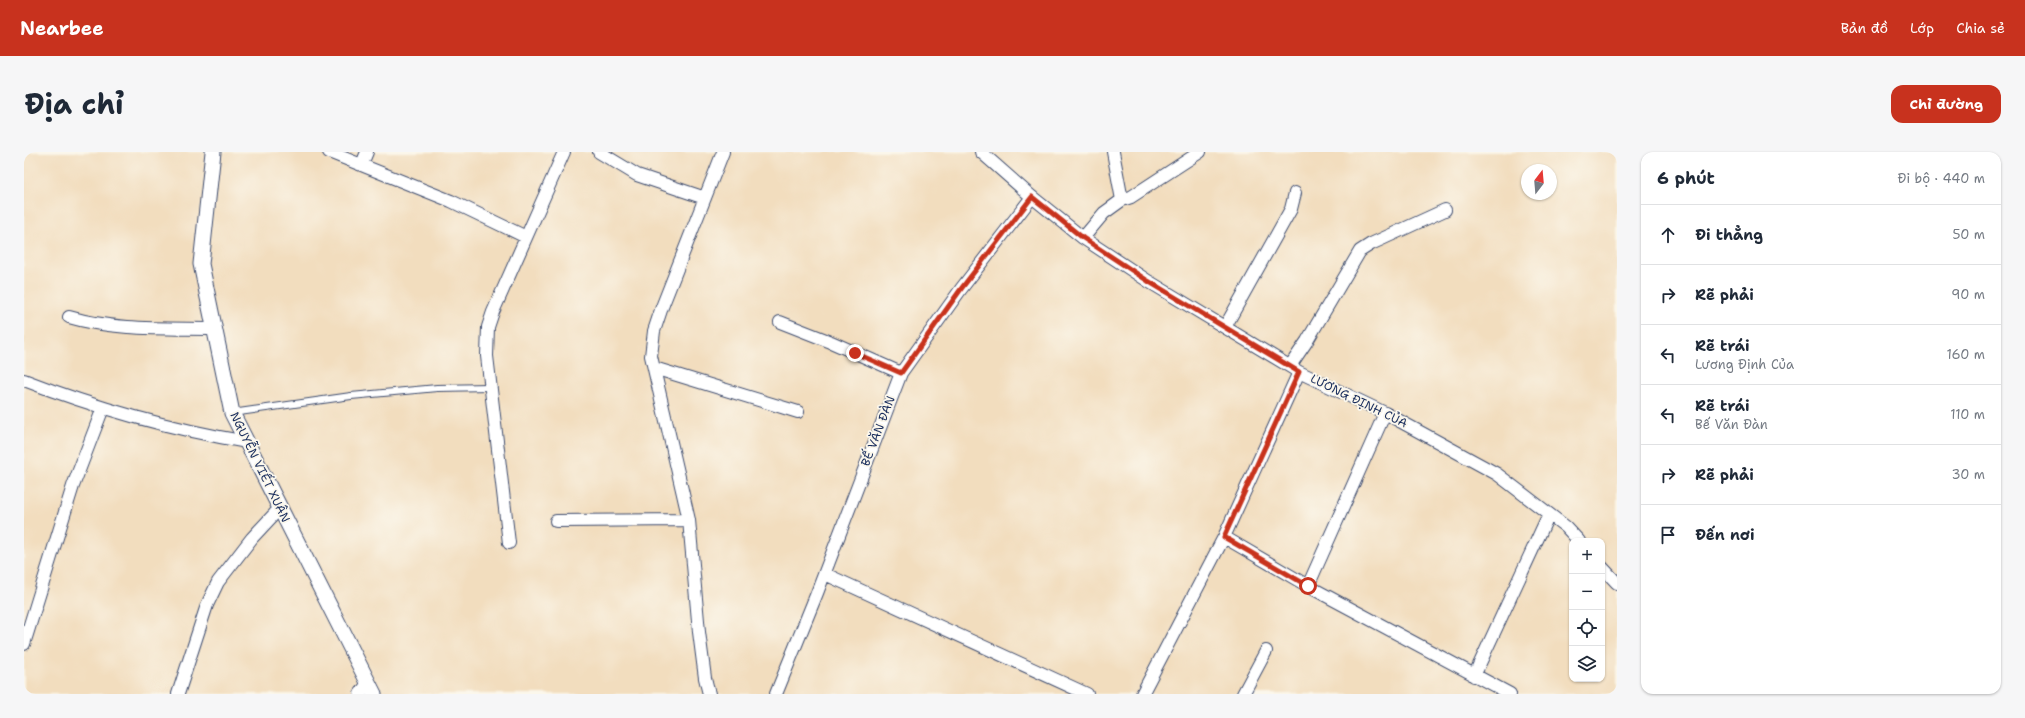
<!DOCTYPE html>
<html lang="vi">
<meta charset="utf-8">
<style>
body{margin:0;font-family:"Shantell Sans",sans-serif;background:#f6f6f7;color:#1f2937}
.controls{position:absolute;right:12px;bottom:12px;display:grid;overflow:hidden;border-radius:8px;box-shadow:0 1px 3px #0004}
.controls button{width:36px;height:36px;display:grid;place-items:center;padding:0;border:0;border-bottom:1px solid #e0e1e3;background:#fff;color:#1f2937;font:20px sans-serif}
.compass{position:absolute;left:1497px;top:12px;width:36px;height:36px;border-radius:50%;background:#fff;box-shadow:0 1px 3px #0004;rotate:16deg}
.stop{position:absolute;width:12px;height:12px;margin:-9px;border:3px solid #c8321e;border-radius:50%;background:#fff}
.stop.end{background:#c8321e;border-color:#fff;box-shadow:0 1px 4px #0008}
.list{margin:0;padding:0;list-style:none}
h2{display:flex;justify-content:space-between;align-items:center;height:52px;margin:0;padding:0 16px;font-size:17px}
h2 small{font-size:13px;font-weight:400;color:#747a83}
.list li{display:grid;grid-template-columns:26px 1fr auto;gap:12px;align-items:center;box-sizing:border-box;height:60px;padding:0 16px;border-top:1px solid #e0e1e3}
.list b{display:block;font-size:15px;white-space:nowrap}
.list p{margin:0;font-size:13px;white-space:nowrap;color:#747a83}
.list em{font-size:13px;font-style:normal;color:#747a83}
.icon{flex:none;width:22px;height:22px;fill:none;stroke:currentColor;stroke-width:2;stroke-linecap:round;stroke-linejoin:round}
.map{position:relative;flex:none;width:1593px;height:542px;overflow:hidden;border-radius:12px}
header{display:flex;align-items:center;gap:24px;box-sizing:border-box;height:56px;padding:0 20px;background:#c8321e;color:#fff}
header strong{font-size:19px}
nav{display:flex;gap:22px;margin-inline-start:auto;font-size:14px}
.intro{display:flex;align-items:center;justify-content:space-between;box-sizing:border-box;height:96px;padding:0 24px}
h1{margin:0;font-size:28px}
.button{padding:10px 18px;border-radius:12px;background:#c8321e;color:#fff;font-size:14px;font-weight:700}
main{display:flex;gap:24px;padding:0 24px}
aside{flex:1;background:#fff;border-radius:12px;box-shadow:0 1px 3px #0004}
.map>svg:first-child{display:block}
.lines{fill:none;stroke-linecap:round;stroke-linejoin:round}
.service-casing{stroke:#3b496c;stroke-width:8}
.minor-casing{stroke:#3b496c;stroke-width:14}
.tertiary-casing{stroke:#3b496c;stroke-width:17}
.service{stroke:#fff;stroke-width:6}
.minor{stroke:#fff;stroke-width:12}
.tertiary{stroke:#fff;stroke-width:15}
.route{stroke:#c8321e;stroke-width:5}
.labels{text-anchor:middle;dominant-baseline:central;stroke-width:3.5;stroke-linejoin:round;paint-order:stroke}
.street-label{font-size:12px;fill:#1b2f5e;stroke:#fbf7ec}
</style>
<header>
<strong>Nearbee</strong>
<nav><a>Bản đồ</a><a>Lớp</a><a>Chia sẻ</a></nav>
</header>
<div class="intro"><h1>Địa chỉ</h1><a class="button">Chỉ đường</a></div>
<main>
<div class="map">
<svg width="1593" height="542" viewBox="0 0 1593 542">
<rect width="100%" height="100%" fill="#fbf7ec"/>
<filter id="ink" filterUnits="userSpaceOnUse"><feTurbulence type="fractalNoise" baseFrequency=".025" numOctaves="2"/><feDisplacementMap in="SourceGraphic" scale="8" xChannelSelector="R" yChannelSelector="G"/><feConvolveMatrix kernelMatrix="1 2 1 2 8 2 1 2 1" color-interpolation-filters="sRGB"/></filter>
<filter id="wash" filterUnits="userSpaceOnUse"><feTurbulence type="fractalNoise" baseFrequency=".012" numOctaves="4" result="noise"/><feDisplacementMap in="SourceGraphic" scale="16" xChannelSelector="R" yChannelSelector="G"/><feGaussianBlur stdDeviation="0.9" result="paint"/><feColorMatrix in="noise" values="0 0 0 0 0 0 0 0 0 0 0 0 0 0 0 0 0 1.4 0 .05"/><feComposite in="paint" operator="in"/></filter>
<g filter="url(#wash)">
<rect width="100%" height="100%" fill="#f2ddbe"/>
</g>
<g filter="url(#ink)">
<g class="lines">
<!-- service casing -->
<g class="service-casing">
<path id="service" d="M208,261l119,-17 86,-8 53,-1"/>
</g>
<!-- minor casing -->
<g class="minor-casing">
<path id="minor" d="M305,0l122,49 75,36
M575,0l38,23 68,23
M957,0l51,45 51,41 65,43 151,91 86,41 112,61 69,53 13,14
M338,12l5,-12
M1098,48l9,-3 69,-45
M1059,86l21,-25 18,-13 -9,-48
M45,165c47,14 98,11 146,12
M756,170l51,20 70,31
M1201,175l66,-118 4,-16
M1266,214l17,-25 53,-90 11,-7 74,-34
M630,216l144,44
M0,228c72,28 147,49 223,62
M532,369l133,-1
M1200,385l84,49 202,108
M485,391l-22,-187 1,-29 5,-15 71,-160
M1578,415l15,16
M801,422l262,120
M1284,434l77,-173
M0,492l49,-158 30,-78
M1450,524l75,-162
M154,542l29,-89 11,-23 34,-44 28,-30
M336,542l8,-11
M685,542l-4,-16 -6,-46 -10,-112 -38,-164 3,-25 8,-24 61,-155
M752,542l41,-101 84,-220 60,-84 71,-92
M1118,542l82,-157 75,-165
M1219,542l23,-43"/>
</g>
<!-- tertiary casing -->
<g class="tertiary-casing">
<path id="tertiary" d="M189,0l-12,112 31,149 142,281"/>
</g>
<!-- service -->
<use href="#service" class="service"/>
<!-- minor -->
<use href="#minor" class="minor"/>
<!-- tertiary -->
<use href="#tertiary" class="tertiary"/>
</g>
</g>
<g class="lines" filter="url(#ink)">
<!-- route -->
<path class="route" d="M831,201l46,20 60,-84 71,-92 51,41 65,43 151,91 -75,165 84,49"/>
</g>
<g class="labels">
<!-- street labels -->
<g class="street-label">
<text transform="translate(1335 249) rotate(26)">LƯƠNG ĐỊNH CỦA</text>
<text transform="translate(854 279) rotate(-69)">BẾ VĂN ĐÀN</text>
<text transform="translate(236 315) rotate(64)">NGUYỄN VIẾT XUÂN</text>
</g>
</g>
</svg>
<div class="controls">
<button>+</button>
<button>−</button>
<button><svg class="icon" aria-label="locate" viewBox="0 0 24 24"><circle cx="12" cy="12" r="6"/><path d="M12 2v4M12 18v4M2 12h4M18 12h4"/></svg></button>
<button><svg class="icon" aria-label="layers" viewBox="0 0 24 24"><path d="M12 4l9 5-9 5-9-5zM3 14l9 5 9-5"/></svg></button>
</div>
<svg class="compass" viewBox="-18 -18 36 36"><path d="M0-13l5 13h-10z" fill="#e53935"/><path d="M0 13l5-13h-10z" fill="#747a83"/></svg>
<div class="stop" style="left:1284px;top:434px"></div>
<div class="stop end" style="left:831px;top:201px"></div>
</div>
<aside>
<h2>6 phút<small>Đi bộ · 440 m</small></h2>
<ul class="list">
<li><svg class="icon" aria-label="ahead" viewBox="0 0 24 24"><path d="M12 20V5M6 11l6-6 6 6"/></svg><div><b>Đi thẳng</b></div><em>50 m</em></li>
<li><svg class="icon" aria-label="right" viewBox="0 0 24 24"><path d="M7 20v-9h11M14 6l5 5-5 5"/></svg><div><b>Rẽ phải</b></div><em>90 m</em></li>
<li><svg class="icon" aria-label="left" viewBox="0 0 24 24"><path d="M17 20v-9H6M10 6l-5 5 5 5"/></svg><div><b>Rẽ trái</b><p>Lương Định Của</p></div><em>160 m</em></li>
<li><svg class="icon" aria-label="left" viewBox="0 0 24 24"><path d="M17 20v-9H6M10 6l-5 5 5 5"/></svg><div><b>Rẽ trái</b><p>Bế Văn Đàn</p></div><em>110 m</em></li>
<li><svg class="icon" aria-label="right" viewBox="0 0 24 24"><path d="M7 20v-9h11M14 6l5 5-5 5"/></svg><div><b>Rẽ phải</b></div><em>30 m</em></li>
<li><svg class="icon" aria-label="arrive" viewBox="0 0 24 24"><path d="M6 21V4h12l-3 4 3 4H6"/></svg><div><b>Đến nơi</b></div></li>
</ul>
</aside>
</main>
